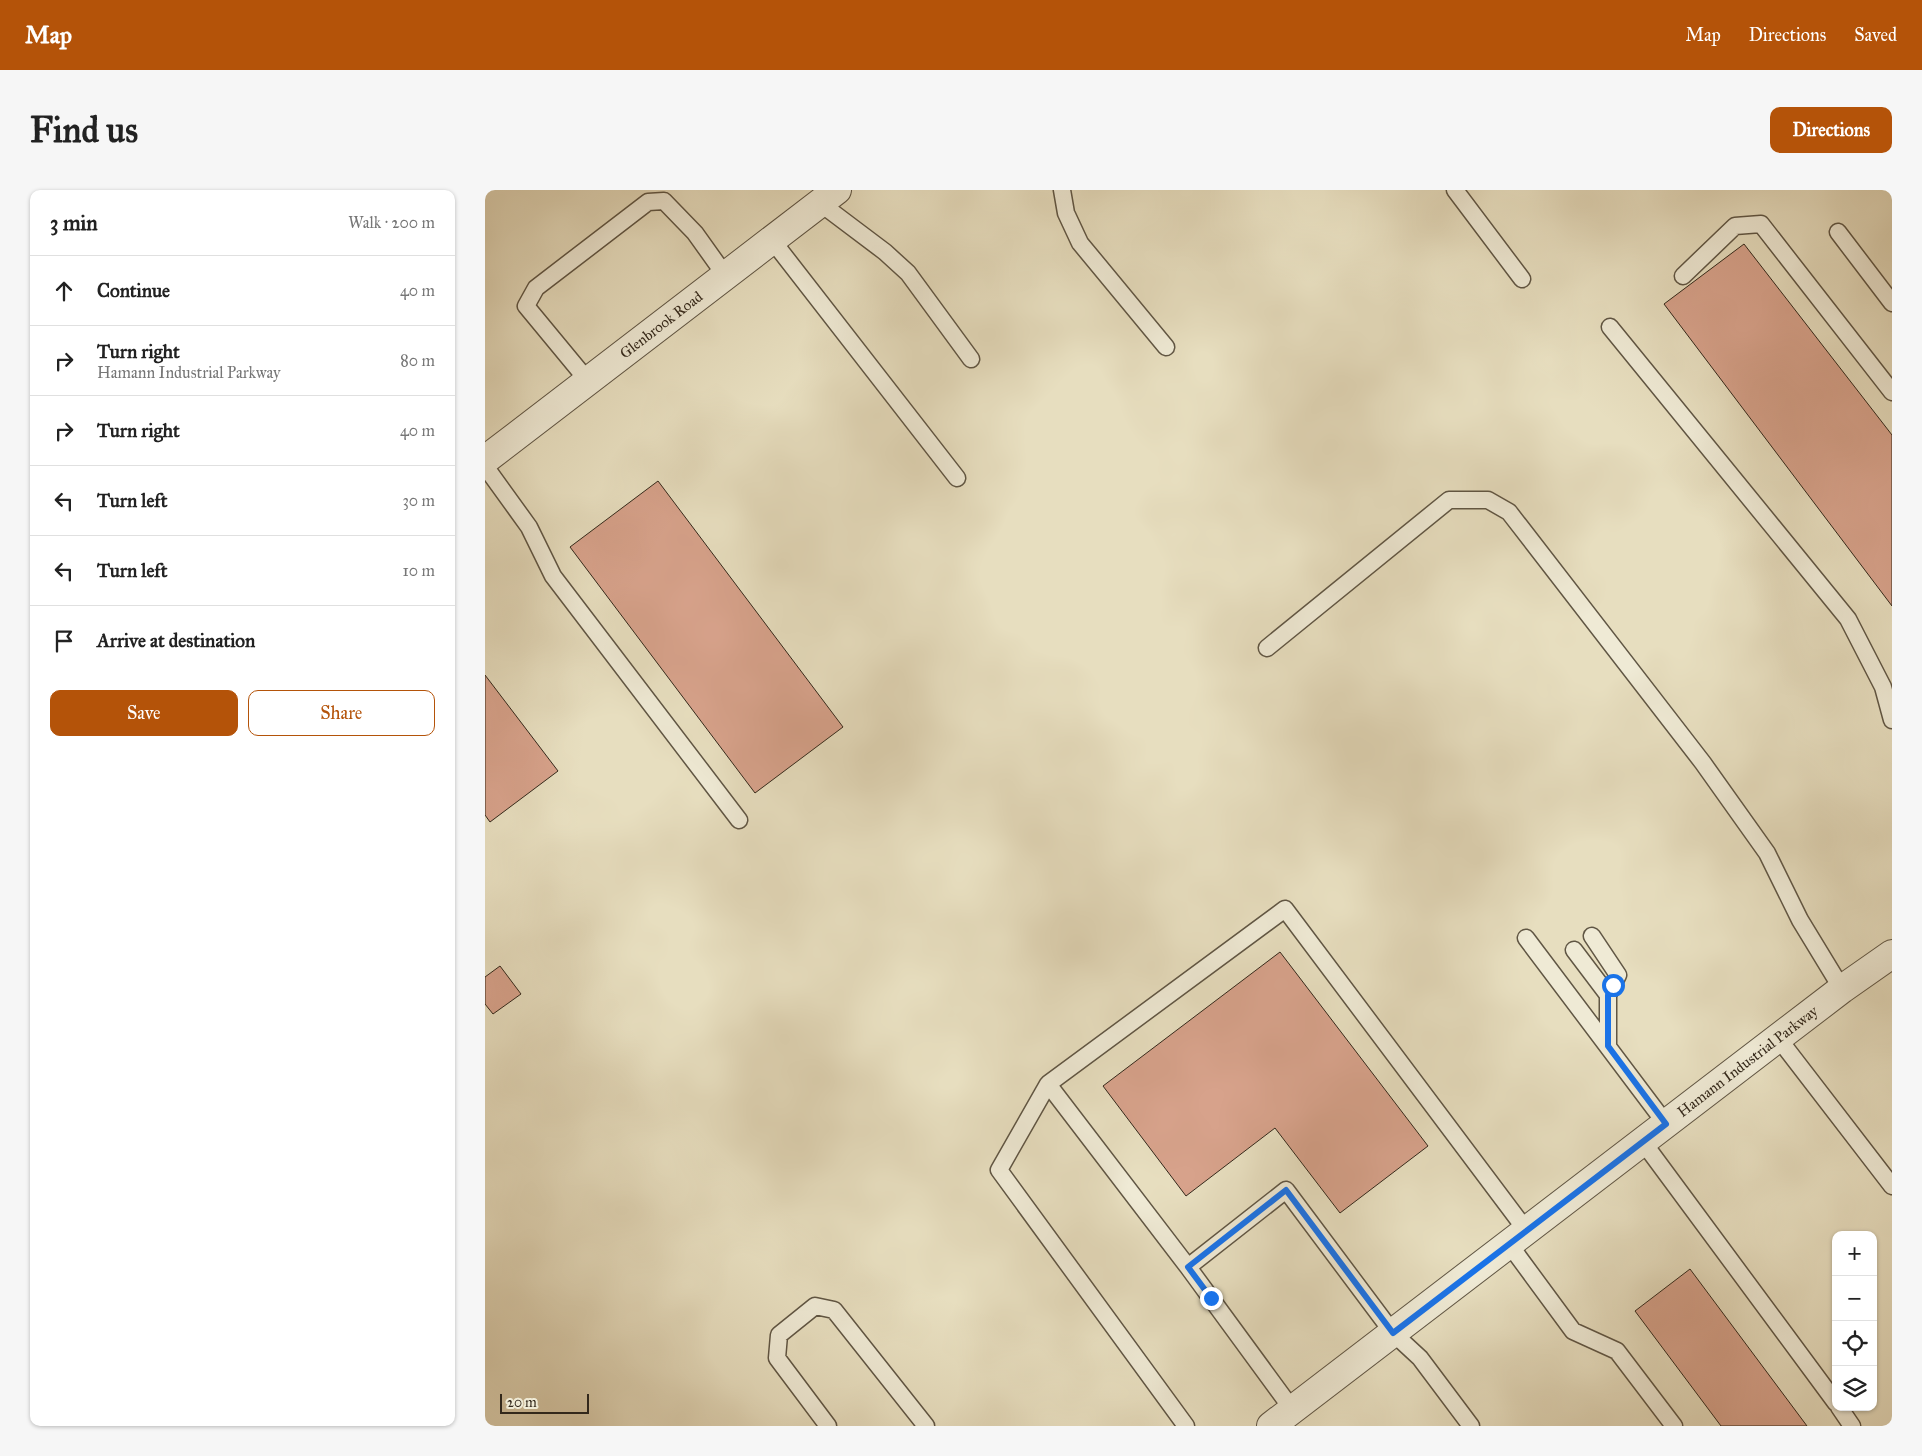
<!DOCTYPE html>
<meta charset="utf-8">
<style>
body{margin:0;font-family:"IM FELL Great Primer",serif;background:#f6f6f6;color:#222}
.controls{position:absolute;right:15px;bottom:15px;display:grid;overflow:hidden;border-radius:10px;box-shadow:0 1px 4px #0004}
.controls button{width:45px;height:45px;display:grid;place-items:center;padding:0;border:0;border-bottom:1px solid #e0e0e0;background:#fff;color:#222;font:25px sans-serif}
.scale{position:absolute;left:15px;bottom:12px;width:89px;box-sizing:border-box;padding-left:5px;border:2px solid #33281b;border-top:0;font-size:14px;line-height:18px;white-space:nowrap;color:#33281b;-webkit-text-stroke:4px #efead5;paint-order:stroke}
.stop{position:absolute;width:15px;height:15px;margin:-11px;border:4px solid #1a73e8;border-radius:50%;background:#fff}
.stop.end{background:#1a73e8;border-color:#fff;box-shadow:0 1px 5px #0008}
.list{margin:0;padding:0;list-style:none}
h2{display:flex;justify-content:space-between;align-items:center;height:65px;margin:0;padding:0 20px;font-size:21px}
h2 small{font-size:16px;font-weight:400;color:#767676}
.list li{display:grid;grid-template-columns:32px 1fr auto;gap:15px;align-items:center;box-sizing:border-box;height:70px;padding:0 20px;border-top:1px solid #e0e0e0}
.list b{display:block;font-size:19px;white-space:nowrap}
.list p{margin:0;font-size:16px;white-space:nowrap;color:#767676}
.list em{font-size:16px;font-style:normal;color:#767676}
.actions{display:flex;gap:10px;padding:15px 20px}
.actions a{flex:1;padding:11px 0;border:1px solid #b45309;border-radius:10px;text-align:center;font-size:18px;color:#b45309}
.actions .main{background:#b45309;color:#fff}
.icon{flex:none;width:28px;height:28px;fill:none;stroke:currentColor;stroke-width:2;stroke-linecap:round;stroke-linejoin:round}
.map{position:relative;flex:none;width:1407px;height:1236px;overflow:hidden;border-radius:10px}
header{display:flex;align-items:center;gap:30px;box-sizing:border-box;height:70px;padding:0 25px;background:#b45309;color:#fff}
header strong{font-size:24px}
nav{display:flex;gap:28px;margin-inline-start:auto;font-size:18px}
.intro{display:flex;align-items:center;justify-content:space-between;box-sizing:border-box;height:120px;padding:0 30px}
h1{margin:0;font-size:35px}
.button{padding:12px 22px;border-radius:10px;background:#b45309;color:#fff;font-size:18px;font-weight:700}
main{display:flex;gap:30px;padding:0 30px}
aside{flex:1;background:#fff;border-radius:10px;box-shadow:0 1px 4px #0004}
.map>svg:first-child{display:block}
.building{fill:#d7a28b;stroke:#33281b}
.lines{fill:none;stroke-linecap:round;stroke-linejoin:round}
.service-casing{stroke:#605644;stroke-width:19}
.minor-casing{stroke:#605644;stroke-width:30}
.service{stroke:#efead5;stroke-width:16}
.minor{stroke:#efead5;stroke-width:28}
.route{stroke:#1a73e8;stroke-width:6}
.labels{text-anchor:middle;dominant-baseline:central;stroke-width:5;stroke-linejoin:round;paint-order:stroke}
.street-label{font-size:15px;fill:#33281b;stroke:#efead5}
</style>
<header>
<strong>Map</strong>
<nav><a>Map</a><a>Directions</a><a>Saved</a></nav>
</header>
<div class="intro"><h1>Find us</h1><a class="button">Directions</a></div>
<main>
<aside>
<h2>3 min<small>Walk · 200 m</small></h2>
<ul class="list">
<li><svg class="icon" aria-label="ahead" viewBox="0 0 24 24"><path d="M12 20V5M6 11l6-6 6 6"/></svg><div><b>Continue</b></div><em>40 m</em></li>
<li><svg class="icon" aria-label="right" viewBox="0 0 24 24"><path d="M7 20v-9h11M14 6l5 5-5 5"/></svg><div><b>Turn right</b><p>Hamann Industrial Parkway</p></div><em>80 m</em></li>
<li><svg class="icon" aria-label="right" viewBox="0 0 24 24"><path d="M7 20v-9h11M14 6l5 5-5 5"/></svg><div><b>Turn right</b></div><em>40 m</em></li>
<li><svg class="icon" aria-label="left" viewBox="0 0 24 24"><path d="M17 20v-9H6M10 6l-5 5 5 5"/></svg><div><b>Turn left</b></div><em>30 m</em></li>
<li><svg class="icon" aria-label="left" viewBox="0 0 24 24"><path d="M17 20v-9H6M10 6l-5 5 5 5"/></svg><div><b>Turn left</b></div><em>10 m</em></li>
<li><svg class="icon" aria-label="arrive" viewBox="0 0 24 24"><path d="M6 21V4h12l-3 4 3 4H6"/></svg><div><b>Arrive at destination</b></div></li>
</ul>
<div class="actions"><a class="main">Save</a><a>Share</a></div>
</aside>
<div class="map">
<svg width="1407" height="1236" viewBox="0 0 1407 1236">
<rect width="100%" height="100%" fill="#e7debf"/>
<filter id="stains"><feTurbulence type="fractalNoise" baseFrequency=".004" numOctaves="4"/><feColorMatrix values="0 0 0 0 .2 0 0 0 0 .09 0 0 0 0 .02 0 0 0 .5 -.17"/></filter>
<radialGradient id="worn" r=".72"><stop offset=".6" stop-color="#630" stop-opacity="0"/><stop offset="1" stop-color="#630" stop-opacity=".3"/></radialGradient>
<!-- building -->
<path class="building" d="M1259,54l148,191v171l-228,-302z
M173,291l185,246 -88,66 -185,-246z
M0,485l73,96 -68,51 -5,-7z
M795,762l148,194 -88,67 -65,-85 -89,68 -83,-110z
M15,776l21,28 -28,20 -8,-10v-27z
M1205,1079l117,157h-86l-86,-115z"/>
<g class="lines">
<!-- service casing -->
<g class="service-casing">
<path id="service" d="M577,0l4,23 14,30 86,104
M970,0l67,89
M335,13l65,49 23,21 63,86
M1353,42l54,71
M287,50l185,238
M1198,86l52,-50 26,-2 131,168
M1125,137l238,292 35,68 9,33
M103,191l-62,-75 10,-18 112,-86 16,-1 31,32 30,42
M0,276l44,61 24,49 186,244
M782,458l182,-148h39l21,12 194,251 64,90 33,67 42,69
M1107,746l26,39 -10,20
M1041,748l140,186
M1089,760l34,45v51
M1293,848l114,148
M563,894l-49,86 187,256
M1158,952l193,261
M1024,1054l64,87 44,20 57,75
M703,1077l98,-77 107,143 27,25 51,68
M1354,1217l13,19
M807,1219l-104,-142 -140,-183 237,-175 241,321
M343,1236l-51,-68 2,-23 36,-29 19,4 92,116"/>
</g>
<!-- minor casing -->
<g class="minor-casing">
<g id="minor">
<path id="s1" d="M0,270l352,-270"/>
<path id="s2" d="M786,1236l571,-437 50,-35"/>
</g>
</g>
<!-- service -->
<use href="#service" class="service"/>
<!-- minor -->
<use href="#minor" class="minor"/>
</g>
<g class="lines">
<!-- route -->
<path class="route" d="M726,1108l-23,-31 98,-77 107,143 273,-209 -58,-78v-51l5,-10"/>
</g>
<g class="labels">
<!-- street labels -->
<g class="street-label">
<text stroke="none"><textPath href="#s1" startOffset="222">Glenbrook Road</textPath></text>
<text stroke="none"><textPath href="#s2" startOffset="600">Hamann Industrial Parkway</textPath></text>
</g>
</g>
<rect width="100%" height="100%" filter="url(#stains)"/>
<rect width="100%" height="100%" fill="url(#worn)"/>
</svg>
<div class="controls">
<button>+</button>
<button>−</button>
<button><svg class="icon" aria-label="locate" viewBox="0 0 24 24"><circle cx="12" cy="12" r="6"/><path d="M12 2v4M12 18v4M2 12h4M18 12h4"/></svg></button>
<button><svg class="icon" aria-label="layers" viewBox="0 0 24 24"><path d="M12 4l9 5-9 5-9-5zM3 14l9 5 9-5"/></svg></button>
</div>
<div class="scale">20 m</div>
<div class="stop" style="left:1128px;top:795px"></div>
<div class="stop end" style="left:726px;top:1108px"></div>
</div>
</main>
